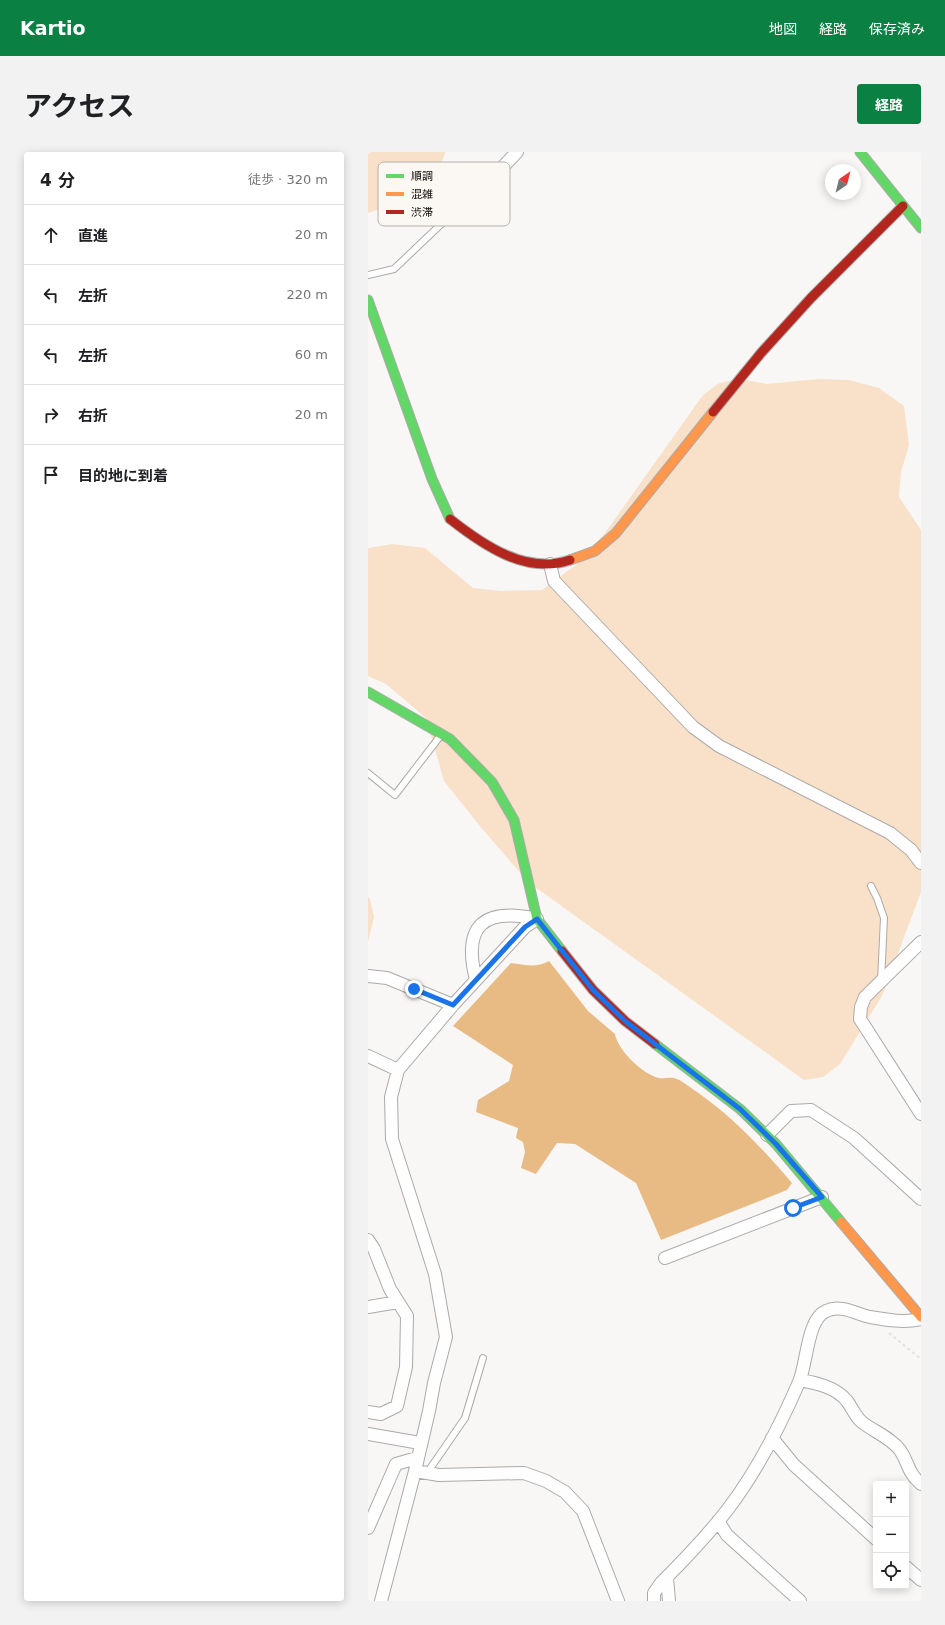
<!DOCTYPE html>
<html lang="ja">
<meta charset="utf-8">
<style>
body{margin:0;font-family:"DejaVu Sans","Noto Sans JP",sans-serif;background:#f2f2f2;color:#202124}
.controls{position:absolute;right:12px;bottom:12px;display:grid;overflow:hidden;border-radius:4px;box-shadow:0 2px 10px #0003}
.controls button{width:36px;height:36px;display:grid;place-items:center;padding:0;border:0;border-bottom:1px solid #e0e0e0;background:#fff;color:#202124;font:20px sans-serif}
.compass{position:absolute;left:457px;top:12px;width:36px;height:36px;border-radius:50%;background:#fff;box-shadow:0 2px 10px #0003;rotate:35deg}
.stop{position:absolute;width:12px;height:12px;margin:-9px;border:3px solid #1a73e8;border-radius:50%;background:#fff}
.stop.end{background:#1a73e8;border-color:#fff;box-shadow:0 1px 4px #0008}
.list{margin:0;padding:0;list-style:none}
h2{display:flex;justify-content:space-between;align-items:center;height:52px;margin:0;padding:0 16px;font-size:17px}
h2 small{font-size:13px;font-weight:400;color:#757577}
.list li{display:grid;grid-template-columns:26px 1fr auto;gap:12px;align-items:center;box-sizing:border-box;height:60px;padding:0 16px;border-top:1px solid #e0e0e0}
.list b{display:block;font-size:15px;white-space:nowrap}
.list em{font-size:13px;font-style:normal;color:#757577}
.icon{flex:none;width:22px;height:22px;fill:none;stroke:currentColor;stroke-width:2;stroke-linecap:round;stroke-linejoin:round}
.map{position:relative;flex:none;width:553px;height:1449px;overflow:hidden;border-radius:4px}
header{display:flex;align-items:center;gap:24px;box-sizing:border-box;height:56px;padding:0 20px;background:#0b8043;color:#fff}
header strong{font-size:19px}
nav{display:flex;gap:22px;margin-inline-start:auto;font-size:14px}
.intro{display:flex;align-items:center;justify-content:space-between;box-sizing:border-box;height:96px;padding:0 24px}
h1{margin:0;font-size:28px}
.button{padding:10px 18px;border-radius:4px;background:#0b8043;color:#fff;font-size:14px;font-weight:700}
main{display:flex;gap:24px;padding:0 24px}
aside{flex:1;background:#fff;border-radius:4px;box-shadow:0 2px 10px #0003}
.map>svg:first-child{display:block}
.green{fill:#f8e1c8}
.water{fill:#e8ba84}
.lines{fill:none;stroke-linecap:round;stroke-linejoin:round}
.lane-casing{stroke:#acaaa9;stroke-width:8}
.street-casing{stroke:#acaaa9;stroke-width:14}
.fast-casing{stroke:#acaaa9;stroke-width:11}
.slow-casing{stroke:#acaaa9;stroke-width:11}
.jam-casing{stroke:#acaaa9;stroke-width:11}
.path{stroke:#e2e2e1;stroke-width:2;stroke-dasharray:3 3;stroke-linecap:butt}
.lane{stroke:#fefefe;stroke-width:6}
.street{stroke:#fefefe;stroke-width:12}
.fast{stroke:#63d668;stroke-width:9}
.slow{stroke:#ff974d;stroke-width:9}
.jam{stroke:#b3261e;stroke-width:9}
.route{stroke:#1a73e8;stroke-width:5}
.key{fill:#fbf7f3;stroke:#b3b0ad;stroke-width:1}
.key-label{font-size:11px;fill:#0c0b0a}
</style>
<header>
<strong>Kartio</strong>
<nav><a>地図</a><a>経路</a><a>保存済み</a></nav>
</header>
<div class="intro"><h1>アクセス</h1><a class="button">経路</a></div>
<main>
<aside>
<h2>4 分<small>徒歩 · 320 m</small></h2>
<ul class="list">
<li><svg class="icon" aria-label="ahead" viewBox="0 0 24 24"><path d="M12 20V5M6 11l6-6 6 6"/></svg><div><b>直進</b></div><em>20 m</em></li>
<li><svg class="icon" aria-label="left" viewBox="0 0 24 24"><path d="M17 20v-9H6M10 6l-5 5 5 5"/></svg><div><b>左折</b></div><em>220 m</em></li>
<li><svg class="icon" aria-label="left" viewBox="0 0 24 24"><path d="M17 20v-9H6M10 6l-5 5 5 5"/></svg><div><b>左折</b></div><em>60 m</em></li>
<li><svg class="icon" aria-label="right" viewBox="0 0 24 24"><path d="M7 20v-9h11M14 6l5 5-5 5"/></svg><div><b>右折</b></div><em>20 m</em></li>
<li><svg class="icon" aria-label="arrive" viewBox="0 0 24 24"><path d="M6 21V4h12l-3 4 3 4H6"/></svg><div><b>目的地に到着</b></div></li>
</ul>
</aside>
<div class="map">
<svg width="553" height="1449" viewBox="0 0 553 1449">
<rect width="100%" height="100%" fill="#f9f7f5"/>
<!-- green -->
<path class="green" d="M0,0h77c-1,11 -21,37 -31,42 -14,8 -30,14 -46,19z
M372,227l26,5 53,-5 30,1 30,8 25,18 5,39 -8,27 -2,25 22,33v362l-39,104 -42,68 -17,13 -19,3 -276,-198 -49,-57 -35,-44 -18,-63 -40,-34 -18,-8v-128l24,-4 33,4 48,40 28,3 41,-1 35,-26 28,-31 98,-138 16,-12z
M0,745l2,2 4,18 -6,25z"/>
<!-- water -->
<path class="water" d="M181,809l39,50 27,23c2,15 28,41 44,44 5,1 13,-2 18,1 7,3 14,9 20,13 37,26 66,57 95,91l-5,7 -126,50 -25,-57 -61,-39 -18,-1 -21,31 -15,-6 4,-16 -2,-10 -7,-4 2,-10 -42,-16 2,-12 31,-19 4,-16 -60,-39 58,-63c14,2 26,5 38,-2z"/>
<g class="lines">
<!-- lane casing -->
<g class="lane-casing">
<path id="lane" d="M0,123l26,-6 63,-60 24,-19
M0,621l27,22 46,-60
M503,734l6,12 7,20 -3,63
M59,1321l38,-55 18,-60"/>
</g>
<!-- street casing -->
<g class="street-casing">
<path id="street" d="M113,38l36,-38
M182,412l4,17 139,146 26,19 171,87 21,17 10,13
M553,790l-56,55 -4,10 -1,12 61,95
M0,824l19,2 66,27
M108,828c-14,-55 8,-73 61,-61
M0,904l30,14
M399,983l24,-24 20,-1 43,28 67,61
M0,1088l6,9 16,40 17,27 -1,51 -9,39 -16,8 -13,-2
M297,1106l157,-61
M0,1155l30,-5
M432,1228c16,3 36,7 47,21 6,8 8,16 16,22 12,9 28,15 37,27 9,13 7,22 21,34
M0,1282l52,9
M404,1286l22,27 82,74
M47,1319l24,4 85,-2 22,8 19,11 18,19 35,90
M350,1369l9,14 73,66
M0,1376l28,-64 21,-6
M538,1415l15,13
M299,1425l2,24
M13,1449l34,-130 14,-60 5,-28 12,-46 -11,-63 -43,-135 -1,-42 7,-27 55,-65 72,-78 12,-8
M286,1449v-8l7,-10c23,-23 47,-48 67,-74 29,-38 52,-83 71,-127 8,-18 8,-63 27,-71 15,-7 30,3 44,6 17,3 35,6 51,2"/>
</g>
<!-- fast casing -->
<g class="fast-casing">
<path id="fast" d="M492,0l61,76
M0,148l64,179 18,40
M0,540l82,47 42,43 22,38 23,99 25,32
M287,892l85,65 36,35 65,78"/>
</g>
<!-- slow casing -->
<g class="slow-casing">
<path id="slow" d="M202,408l25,-9 21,-18 97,-121
M473,1070l80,95"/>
</g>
<!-- jam casing -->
<g class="jam-casing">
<path id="jam" d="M345,260l48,-59 50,-55 92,-92
M82,367c33,26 76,56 120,41
M194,799l31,39 32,31 30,23"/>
</g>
<!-- path -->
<path class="path" d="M521,1181l32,26"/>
<!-- lane -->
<use href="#lane" class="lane"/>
<!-- street -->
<use href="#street" class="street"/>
<!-- fast -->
<use href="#fast" class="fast"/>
<!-- slow -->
<use href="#slow" class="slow"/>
<!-- jam -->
<use href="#jam" class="jam"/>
</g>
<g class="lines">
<!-- route -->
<path class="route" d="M46,837l39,16 72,-78 12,-8 56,71 32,31 115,88 36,35 46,53 -29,11"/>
</g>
<!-- legend -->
<rect x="10" y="10" width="132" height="64" rx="6" class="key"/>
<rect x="18" y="22" width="18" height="4" fill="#63d668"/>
<rect x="18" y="40" width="18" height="4" fill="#ff974d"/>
<rect x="18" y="58" width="18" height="4" fill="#b3261e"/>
<g class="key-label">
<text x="43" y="28">順調</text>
<text x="43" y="46">混雑</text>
<text x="43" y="64">渋滞</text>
</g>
</svg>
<div class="controls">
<button>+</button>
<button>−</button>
<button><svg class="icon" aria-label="locate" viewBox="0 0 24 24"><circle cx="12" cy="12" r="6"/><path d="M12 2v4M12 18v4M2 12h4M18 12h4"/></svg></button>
</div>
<svg class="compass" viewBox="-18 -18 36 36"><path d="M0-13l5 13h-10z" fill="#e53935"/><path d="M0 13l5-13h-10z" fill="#757577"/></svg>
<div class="stop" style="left:425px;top:1056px"></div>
<div class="stop end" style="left:46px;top:837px"></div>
</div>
</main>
